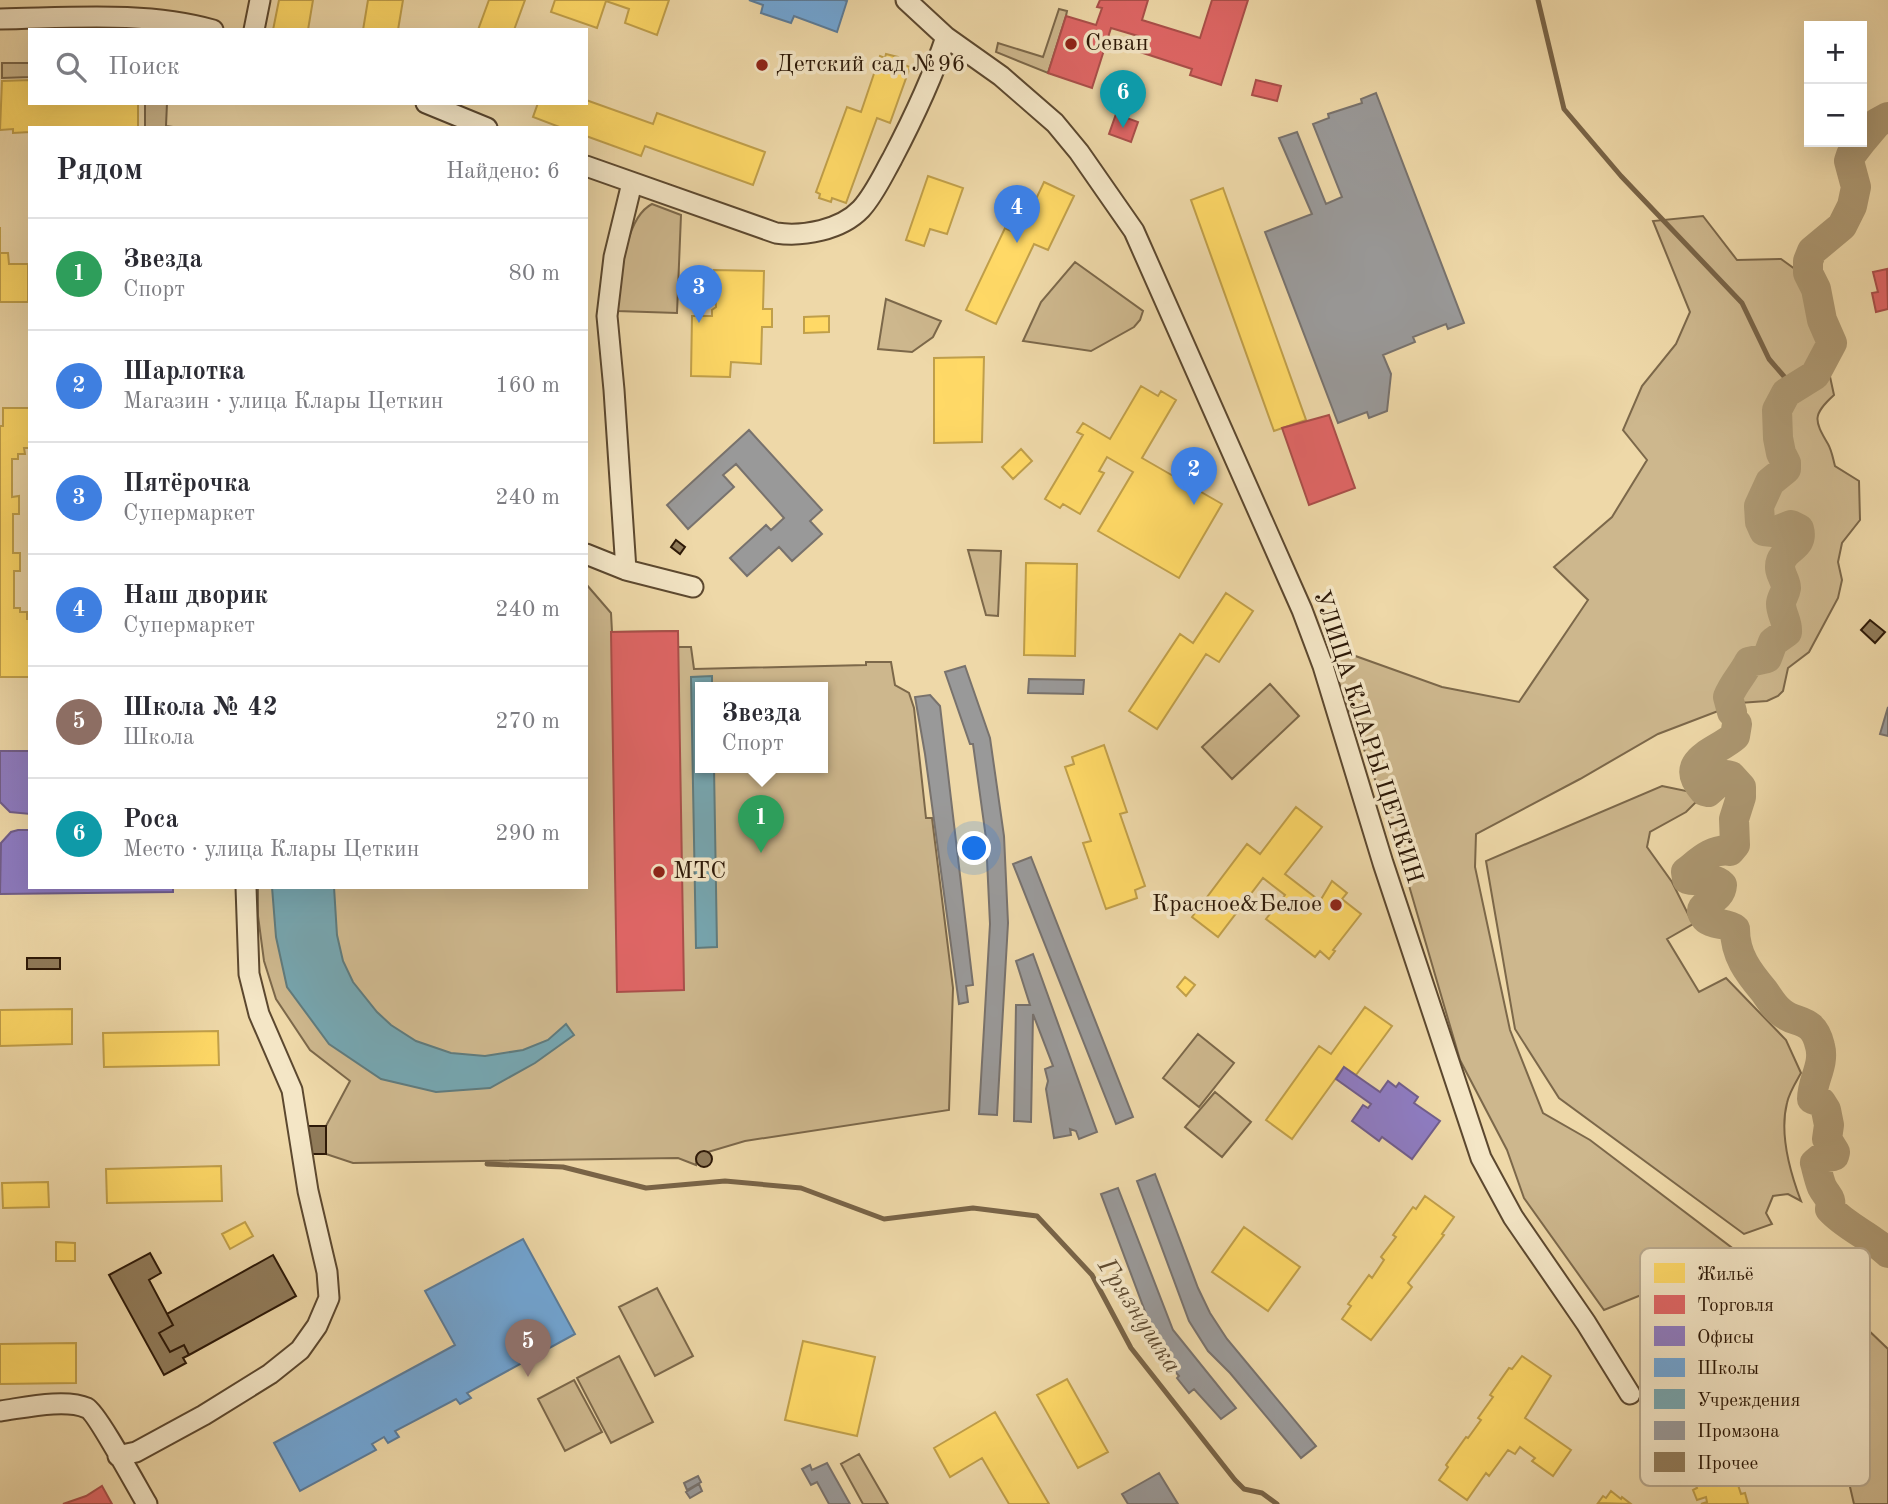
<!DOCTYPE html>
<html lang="ru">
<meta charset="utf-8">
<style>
body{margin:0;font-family:"Old Standard TT",serif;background:#f2f2f3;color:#2b2b33}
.controls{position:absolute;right:21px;top:21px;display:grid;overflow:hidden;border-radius:0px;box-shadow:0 7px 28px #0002}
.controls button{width:63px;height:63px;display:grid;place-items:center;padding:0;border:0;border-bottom:2px solid #e1e1e2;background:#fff;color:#2b2b33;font:35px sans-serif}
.you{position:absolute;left:975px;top:849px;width:24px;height:24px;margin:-18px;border:5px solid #fff;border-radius:50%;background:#1a73e8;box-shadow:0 0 0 10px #1a73e833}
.badge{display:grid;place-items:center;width:46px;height:46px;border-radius:50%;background:#111827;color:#fff;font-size:23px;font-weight:700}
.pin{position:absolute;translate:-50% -58px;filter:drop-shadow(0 2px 4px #0008)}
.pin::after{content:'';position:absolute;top:37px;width:24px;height:21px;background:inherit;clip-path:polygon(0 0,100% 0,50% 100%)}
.popup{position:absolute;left:695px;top:682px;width:133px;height:91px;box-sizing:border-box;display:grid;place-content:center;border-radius:0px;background:#fff;filter:drop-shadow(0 2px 5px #0005);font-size:23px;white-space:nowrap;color:#7c7c81}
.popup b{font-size:26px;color:#2b2b33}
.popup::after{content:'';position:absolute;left:50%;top:100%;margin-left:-14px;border:14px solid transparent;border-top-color:#fff}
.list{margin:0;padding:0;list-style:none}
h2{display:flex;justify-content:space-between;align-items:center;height:91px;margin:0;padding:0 28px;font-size:30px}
h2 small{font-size:23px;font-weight:400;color:#7c7c81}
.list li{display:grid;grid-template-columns:46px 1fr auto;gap:21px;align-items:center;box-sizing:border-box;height:112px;padding:0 28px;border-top:2px solid #e1e1e2}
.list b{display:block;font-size:26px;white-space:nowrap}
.list p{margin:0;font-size:23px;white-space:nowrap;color:#7c7c81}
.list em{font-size:23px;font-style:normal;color:#7c7c81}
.icon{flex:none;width:38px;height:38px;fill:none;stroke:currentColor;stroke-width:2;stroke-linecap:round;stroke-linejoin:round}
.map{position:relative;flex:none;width:1888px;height:1504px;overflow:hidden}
.search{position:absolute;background:#fff;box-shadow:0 7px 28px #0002;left:28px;top:28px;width:560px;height:77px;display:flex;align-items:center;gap:18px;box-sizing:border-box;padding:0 24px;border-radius:0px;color:#7c7c81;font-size:26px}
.panel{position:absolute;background:#fff;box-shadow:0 7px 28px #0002;left:28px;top:126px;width:560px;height:763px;border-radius:0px}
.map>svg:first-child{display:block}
.green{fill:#cdb78d;stroke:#7c684a;stroke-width:2;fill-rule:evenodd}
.homes{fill:#ffd966;stroke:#c09f4a;stroke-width:2}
.shops{fill:#e06666;stroke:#aa4f4a;stroke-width:2}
.offices{fill:#8e7cc3;stroke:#715e8b;stroke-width:2}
.schools{fill:#6fa8dc;stroke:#5b7d9c;stroke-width:2}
.public{fill:#76a5af;stroke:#607b7d;stroke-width:2}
.industry{fill:#999;stroke:#78726d;stroke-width:2}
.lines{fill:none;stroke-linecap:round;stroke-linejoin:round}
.stream{stroke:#796447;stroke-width:5}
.river{stroke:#ac9771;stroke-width:30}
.building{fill:#917c5b;stroke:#2c1807;stroke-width:2}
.minor-casing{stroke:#5c482f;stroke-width:23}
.minor{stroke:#f4e6c6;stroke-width:19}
.poi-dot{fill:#8f2418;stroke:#f4e6c6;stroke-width:2.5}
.labels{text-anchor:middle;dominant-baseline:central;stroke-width:7;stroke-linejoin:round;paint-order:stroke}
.poi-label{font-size:24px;fill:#2c1807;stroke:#f4e6c6;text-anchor:start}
.street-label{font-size:24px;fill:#2c1807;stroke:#f4e6c6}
.water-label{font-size:26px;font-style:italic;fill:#5f4b31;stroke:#f4e6c6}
.key{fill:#f4e6c6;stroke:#b8a88d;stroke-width:2}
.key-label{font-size:19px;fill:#2c1807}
</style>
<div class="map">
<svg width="1888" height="1504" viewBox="0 0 1888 1504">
<rect width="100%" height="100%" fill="#eed8a8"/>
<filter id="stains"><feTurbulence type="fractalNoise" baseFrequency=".00286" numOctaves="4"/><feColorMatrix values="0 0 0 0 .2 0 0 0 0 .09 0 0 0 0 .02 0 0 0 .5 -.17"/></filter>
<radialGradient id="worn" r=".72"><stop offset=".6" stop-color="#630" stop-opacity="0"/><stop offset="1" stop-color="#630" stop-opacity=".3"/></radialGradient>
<!-- green -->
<path class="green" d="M1059,9l8,2 -1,5 -18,57 -52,-21 2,-9 45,14z
M2,63h28v14l-28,1z
M145,103h22l-1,23 14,2h-35z
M652,204l29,11 -4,98 -60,-2c4,-29 6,-92 35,-107z
M1703,216l34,44 44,-1 47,34 -6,47 12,55c-22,20 -20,25 -6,49 4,7 5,15 7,22l24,15 1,39 -18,23 -4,19 4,18 -4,18 -29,54 -21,16 -5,23 -5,5 -11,5 -28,2 -81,31 -78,45 -104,55 -1,33 35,163 33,83 47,27 149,113 76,26 73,70v155h-34l-17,-73 -21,-54 -27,-38 -42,-16 -52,-11 -24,-29 -67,27 -80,-112 -17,-48 -47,-90 -62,-212 -29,-86 -38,-96 16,-13 95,34 77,15 69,-102 -34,-33 58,-50 35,-57 -24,-30 19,-44 34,-42 14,-32 -37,-91z
M1075,262l68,49 -3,9 -6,7 -43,24 -68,-10 18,-39z
M886,299l55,22 -8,16 -21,15 -34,-3z
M968,550l33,1 -3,65 -12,-1z
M586,584l25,29 1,19 66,-1v16h13l3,22 172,-4v-3h25l4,23 14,8 5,15 12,110h6l21,170 -4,122 -204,31 -37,11h-8l-3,3 -1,10 -18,-7 -325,5 -27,-9v-28l24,-45 -40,-31 -34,-51 -12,-38 -6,-45v-29h328zM700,687h122v80h-122z
M1270,684l29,32 -67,63 -30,-32z
M1662,786l24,5 8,-4 9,8 -17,17 -36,20 -3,15 25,35 21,42 -26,15 32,53 27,-14 60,62 15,33c-5,9 -12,20 -14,30 -8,31 3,69 14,98l-13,-7 -15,2 -7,17 6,11 -28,10 -185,-136 -44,-69 -29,-168z
M1198,1034l36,29 -35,44 -36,-29z
M1215,1092l36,30 -29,35 -37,-30z
M657,1288l36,68 -38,20 -36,-69z
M619,1356l34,66 -42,21 -34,-65z
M574,1380l28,52 -37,19 -27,-52z
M859,1454l29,50h-25l-22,-40z"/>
<!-- homes -->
<path class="homes" d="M279,0h34l-5,30h-35z
M368,0h35l-5,30h-35z
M489,0h36l-11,30h-36z
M555,0h114l-12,35 -32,-12 4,-14 -23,-8 -9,27 -46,-16z
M886,54l12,3 -2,5 14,5 -20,56 -13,-5 -31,85 -14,-5 -1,4 -12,-4 1,-4 -4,-2 31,-85 14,5 19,-56 5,2z
M30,80v23h108v25h-108v4l-17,1v-4l-13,1 2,-49z
M586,100l67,24 4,-11 108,39 -12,33 -108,-39 -4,10 -55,-20v-8h-24l-29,-11 5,-14h48z
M928,176l35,12 -16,46 -17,-5 -6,17 -18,-6z
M1044,182l30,14 -26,54 -14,-6 -38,80 -30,-14 39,-82 14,7z
M1223,188l83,232 -32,11 -83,-231z
M0,227v26h8l1,11h19v38h-28z
M714,270l50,1 -1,38h9v18h-10l-1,37 -30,-2 -1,15 -39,-1 1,-60h20v-6l4,-3z
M829,316v16l-25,1v-16z
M984,357l-2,85 -48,1v-85z
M1141,386l17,10 3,-5 15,9 -34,58 80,46 -43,74 -81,-47 35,-59 -26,-15 -8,14 5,2 -24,41 -17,-10 -3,4 -15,-9 38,-64 -6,-3 6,-9 27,16z
M3,408h27v40h-6l1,6h-7v5h-6v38l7,-1v18h-6v39h7v18h-6v37h6v4h7v7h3l-1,58h-29v-251h3z
M1021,449l11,12 -19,18 -11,-12z
M1026,563l51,1 -2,92 -51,-1z
M1226,593l27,18 -34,51 -13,-8 -49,75 -28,-18 51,-77 13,9z
M1104,745l23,67 -7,2 25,72 -10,4 2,8 -31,11 -23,-66 8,-2 -26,-74 9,-3 -2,-7z
M1296,807l26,20 -37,47 35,27 12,-20 15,12 -5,6 19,15 -28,36 2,1 -6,8 -9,-8 -5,6 -49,-38 19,-24 -22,-17 -45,59 -26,-20 55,-73 13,10z
M1185,977l10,8 -9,11 -9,-9z
M1365,1007l27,19 -36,49 -12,-8 -52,72 -26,-19 53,-74 12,8z
M72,1009v35l-72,2v-36z
M218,1031l1,34 -115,2 -1,-34z
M221,1166l1,35 -115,2 -1,-34z
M48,1182l1,25 -46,1 -1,-25z
M1425,1196l29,21 -12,17 2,1 -36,48 4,4 -41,53 -29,-21 9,-13 -3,-2 21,-29 3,3 12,-18 -3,-3 15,-20 -3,-2 20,-28 3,2z
M245,1222l8,14 -23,13 -8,-15z
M1244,1227l56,40 -32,44 -56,-39z
M56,1242l19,1v18h-19z
M803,1341l72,16 -18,79 -72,-16z
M76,1343v40l-76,1v-40z
M1522,1356l29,20 -26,42 46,32 -18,26 -21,-15 3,-3 -15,-11 -5,7 -7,-4 -19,26 -3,-3 -19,27 -28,-20 9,-13 -2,-2 20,-28 2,1 13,-18 -3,-2 15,-21 -3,-2 19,-27 3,1z
M1705,1374l18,66 3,-1 4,10 -3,2 14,43 4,-1 3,11h-47l6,-2 -1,-5 -9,3 -4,-10 4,-2 -6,-16 -3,1 -3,-10 -3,1 -4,-11 4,-1 -7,-20 -4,1 -6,-18 4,-1 -4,-11 16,-8 -3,-8 4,-2 -1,-3z
M1067,1379l41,73 -30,16 -41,-73z
M995,1412l54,92h-40l-27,-46 -32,19 -16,-29z
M1611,1491l10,8 1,-2 9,7 -33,-1 5,-7 3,2z"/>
<!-- shops -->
<path class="shops" d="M1100,0h48l-6,20 58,18 12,-38h36l-27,85 -31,-10 2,-6 -58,-19 4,-14 -27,-8 -19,60 -44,-15 18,-57 30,9 6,-17 -5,-1z
M1256,80l25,6 -4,15 -25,-6z
M1116,114l22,8 -7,20 -22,-8z
M1887,269l1,40 -12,3 -4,-19 6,-1 -5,-20z
M1329,415l26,73 -46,17 -27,-77z
M678,631l6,359 -67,2 -6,-360z
M102,1486l10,18h-49l23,-8z"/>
<!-- offices -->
<path class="offices" d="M0,751h30v63l-20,-2 -10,-10z
M18,830h12v57h143v5l-173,2 1,-51 10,-11z
M1344,1067l36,25 8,-11 8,6 3,-4 19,14 -4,6 26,18 -28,38 -30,-22 -3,4 -27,-20 11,-16 5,3 3,-4 -35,-25z"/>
<!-- schools -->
<path class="schools" d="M749,0h95l3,1 -10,31 -43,-16 -3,7 -30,-10 2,-8z
M523,1239l52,95 -108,59 4,5 -11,6 -4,-5 -61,32 4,6 -11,6 -4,-6 -12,7 4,6 -76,41 -26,-48 181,-98 -30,-54z"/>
<!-- public -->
<path class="public" d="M712,676v11h-12v80h14l3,180 -21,1 -5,-271z
M272,887h62l3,48 6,26 10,21 24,30 14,13 25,16 35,12 34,3 38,-6 25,-10 18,-16 8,11 -39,28 -45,25 -54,4 -55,-13 -52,-35 -42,-57 -11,-50z"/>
<!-- industry -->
<path class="industry" d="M1376,93l88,230 -16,6 -2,-5 -33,13 2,5 -32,13 8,19 -4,37 -18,7 -2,-6 -29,11 -73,-191 47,-18 -33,-76 18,-6 29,72 16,-7 -29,-73 16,-6 -1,-4 34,-11 -1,-4z
M749,430l73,80 -12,11 12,13 -30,27 -13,-14 -32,29 -17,-18 36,-33 5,5 13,-12 -48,-54 -13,11 11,12 -46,42 -21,-24z
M965,666l25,72 14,98 4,87 -11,192 -18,-1 11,-190 -4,-86 -13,-94h-3l-25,-72z
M1029,679l55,1 -1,14 -55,-1z
M930,695l10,11 33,279 -7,1 2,16 -9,2 -34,-250 -10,-57z
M1888,707v29l-8,-2z
M1031,857l102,260 -17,7 -103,-260z
M1033,954l64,178 -18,7 -3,-8 -6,-2 1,6 -17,3 -8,-49 2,-8 -3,-12 8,-3 -20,-52 -2,108 -17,-1 2,-116h14l-14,-44z
M1155,1174l43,114 12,25 17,26 89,107 -15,12 -71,-85 -22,-22 -19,-30 -52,-140z
M1118,1188l55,142 63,78 -15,11 -27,-30 -5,4 -12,-15 2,-2 -23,-27 -10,-35 -45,-120z
M827,1463l23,41h-21l-12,-22 -6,3 -9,-16 8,-4 2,5z
M1159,1473l19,31h-50l-6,-10z
M698,1476l3,6 -14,8 -3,-7z
M699,1484l3,7 -12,7 -4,-6z"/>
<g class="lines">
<!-- stream -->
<path class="stream" d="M1538,0l26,109 57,67 121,127 27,56 25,29
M487,1164l76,3 83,21 79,-7 76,7 83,31 89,-11 64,8 55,59 39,73 104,132 9,9 18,4 15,11"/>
<!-- river -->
<path class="river" d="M1862,141l15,-18 11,-6
M1732,712l-4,-15c5,-13 15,-23 21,-35l18,-4 6,-16 14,-10c1,-10 -6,-18 -6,-28 0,-6 4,-9 5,-16 0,-9 -9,-16 -5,-27 5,-14 23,-14 18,-32l-8,-4 -18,7 -9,-1 -4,-9 -1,-16 11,-24 16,-13v-6l-5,-10 -3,-15 -1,-28 9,-17 29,-18 17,-32 -10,-23 -6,-31 -8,-16v-12l4,-10 30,-25 10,-20 4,-19 -7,-26 2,-6 10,-13
M1737,724l-2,12c-19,17 -59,24 -31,55l4,1 19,-17 4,1 10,11v10l-7,22 1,26 -5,6c-18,-3 -31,11 -44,21l1,7c12,4 25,-4 35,6 -1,18 -27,17 -18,31 6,10 22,6 31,13 0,26 13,43 29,62 5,7 10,16 17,21 15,13 32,4 39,34 5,19 -8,34 -8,53l9,3 5,8 3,15 -2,14 8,13 -1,4 -13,2 -6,5c2,7 4,17 7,24 5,10 10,10 8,22 16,18 41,27 58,44"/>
</g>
<!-- building -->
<path class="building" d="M676,540l9,7 -5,7 -9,-7z
M1870,620l15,12 -10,11 -14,-13z
M27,958h33v11h-33z
M308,1126h18v28h-18z
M696 1159a8 8 0 1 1 16 0a8 8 0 1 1-16 0Z
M150,1253l11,20 -12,7 24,45 -14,8 11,19 14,-7 5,10 -6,3 3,5 -22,12 -55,-100z
M273,1255l23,41 -107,59 -5,-10 -14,7 -11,-19 14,-8 -6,-11z"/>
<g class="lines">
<!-- minor casing -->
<g class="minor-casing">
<path id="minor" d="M906,0l40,37 55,39 54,47 24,29 55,79 168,379 21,56 60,197 98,295 32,59 73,106 44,71
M0,19c69,-1 145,-8 213,11
M254,30l6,-30
M426,103l61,25
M586,166l190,67c27,4 65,-3 85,-24 13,-14 22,-34 31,-50 21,-40 40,-80 54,-122
M586,554l40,16 67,17
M626,570l-12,-180 -7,-74 7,-59 18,-74
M0,1411c23,-3 65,-13 87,-3 10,5 51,81 60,96
M118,1456l18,-4 68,-37 66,-41 30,-24 17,-24 12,-28 -2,-26 -19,-81 -16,-101 -33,-76 -10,-40 -3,-87"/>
</g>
<!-- minor -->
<use href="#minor" class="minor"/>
</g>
<!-- markers -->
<g class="poi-dot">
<circle cx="1071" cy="44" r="7"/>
<circle cx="762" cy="65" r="7"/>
<circle cx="659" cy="872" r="7"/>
<circle cx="1336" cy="905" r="7"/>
</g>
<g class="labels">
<!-- poi labels -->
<g class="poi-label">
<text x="1085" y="44">Севан</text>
<text x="776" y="65">Детский сад №96</text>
<text x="673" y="872">МТС</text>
<text x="1322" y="905" text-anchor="end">Красное&amp;Белое</text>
</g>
<!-- street labels -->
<g class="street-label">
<text transform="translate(1367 737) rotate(72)">УЛИЦА КЛАРЫ ЦЕТКИН</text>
</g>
<!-- water labels -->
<g class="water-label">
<text transform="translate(1139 1316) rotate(57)">Грязнушка</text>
</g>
</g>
<!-- legend -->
<rect x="1640" y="1248" width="230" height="238" rx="10" class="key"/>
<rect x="1654" y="1263" width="31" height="20" fill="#ffd966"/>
<rect x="1654" y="1295" width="31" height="19" fill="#e06666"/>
<rect x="1654" y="1326" width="31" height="20" fill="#8e7cc3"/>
<rect x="1654" y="1358" width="31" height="19" fill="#6fa8dc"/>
<rect x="1654" y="1389" width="31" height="20" fill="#76a5af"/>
<rect x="1654" y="1421" width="31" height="19" fill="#999"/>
<rect x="1654" y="1452" width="31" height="20" fill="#917c5b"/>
<g class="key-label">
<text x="1697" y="1280">Жильё</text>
<text x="1697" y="1311">Торговля</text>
<text x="1697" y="1343">Офисы</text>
<text x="1697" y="1374">Школы</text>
<text x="1697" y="1406">Учреждения</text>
<text x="1697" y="1437">Промзона</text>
<text x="1697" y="1469">Прочее</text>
</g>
<rect width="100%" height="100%" filter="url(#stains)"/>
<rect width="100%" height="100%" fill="url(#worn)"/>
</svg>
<div class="controls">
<button>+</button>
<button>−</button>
</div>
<div class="you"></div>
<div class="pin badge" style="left:761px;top:853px;background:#2e9e5b">1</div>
<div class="popup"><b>Звезда</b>Спорт</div>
<div class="pin badge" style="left:1194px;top:505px;background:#3f7fe0">2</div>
<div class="pin badge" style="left:699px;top:323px;background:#3f7fe0">3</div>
<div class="pin badge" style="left:1017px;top:243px;background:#3f7fe0">4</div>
<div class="pin badge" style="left:528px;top:1377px;background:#8d6e63">5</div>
<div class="pin badge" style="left:1123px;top:128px;background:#0f9aa8">6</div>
<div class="search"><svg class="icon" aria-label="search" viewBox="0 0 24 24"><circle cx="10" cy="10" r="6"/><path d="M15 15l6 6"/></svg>Поиск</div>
<section class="panel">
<h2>Рядом<small>Найдено: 6</small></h2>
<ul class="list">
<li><span class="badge" style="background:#2e9e5b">1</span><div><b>Звезда</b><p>Спорт</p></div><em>80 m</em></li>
<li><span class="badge" style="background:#3f7fe0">2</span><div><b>Шарлотка</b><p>Магазин · улица Клары Цеткин</p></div><em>160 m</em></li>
<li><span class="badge" style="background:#3f7fe0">3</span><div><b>Пятёрочка</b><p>Супермаркет</p></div><em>240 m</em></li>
<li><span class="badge" style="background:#3f7fe0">4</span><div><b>Наш дворик</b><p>Супермаркет</p></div><em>240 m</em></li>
<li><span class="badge" style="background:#8d6e63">5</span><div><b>Школа № 42</b><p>Школа</p></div><em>270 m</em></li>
<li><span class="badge" style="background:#0f9aa8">6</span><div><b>Роса</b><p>Место · улица Клары Цеткин</p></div><em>290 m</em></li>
</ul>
</section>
</div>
